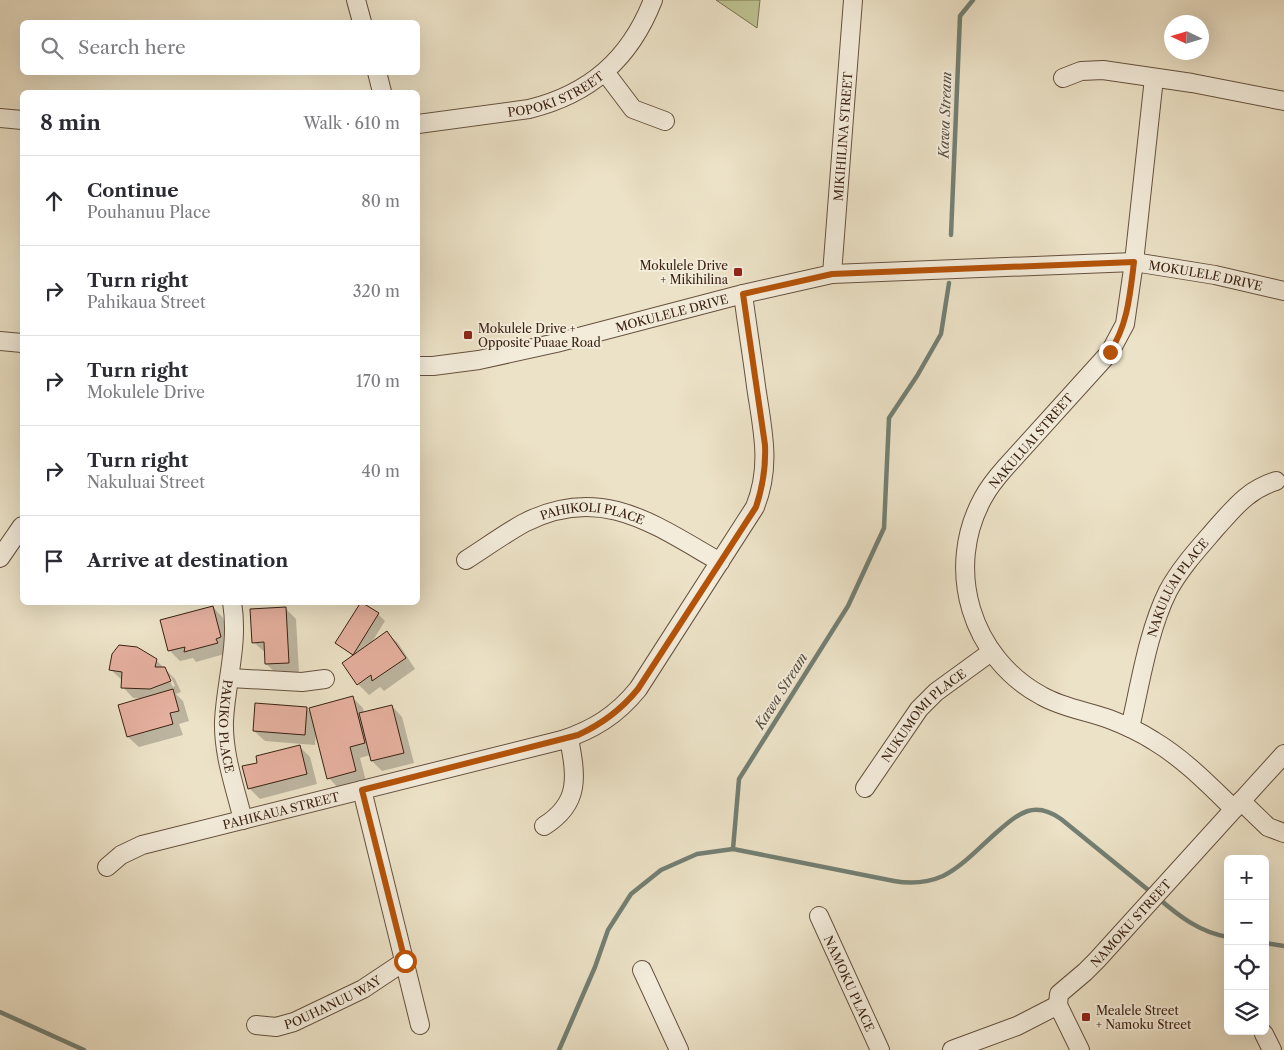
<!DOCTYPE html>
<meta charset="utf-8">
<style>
body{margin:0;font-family:"Libre Caslon Text",serif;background:#f2f2f3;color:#2b2b33}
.controls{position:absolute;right:15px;bottom:15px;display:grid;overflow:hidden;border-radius:8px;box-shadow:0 5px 20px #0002}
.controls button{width:45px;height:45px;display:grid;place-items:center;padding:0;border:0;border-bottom:1px solid #e1e1e2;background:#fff;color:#2b2b33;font:25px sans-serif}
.compass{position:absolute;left:1164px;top:15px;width:45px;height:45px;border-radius:50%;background:#fff;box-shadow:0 5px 20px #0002;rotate:274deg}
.stop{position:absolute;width:15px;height:15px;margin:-11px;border:4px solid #b45309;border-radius:50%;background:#fff}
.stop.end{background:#b45309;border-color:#fff;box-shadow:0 1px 5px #0008}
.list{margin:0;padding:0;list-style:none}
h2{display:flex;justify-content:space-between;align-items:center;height:65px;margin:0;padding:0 20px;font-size:21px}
h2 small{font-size:16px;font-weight:400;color:#7c7c81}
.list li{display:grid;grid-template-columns:32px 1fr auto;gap:15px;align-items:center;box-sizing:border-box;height:90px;padding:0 20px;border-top:1px solid #e1e1e2}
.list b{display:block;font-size:19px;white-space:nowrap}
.list p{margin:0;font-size:16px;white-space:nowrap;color:#7c7c81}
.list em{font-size:16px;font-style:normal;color:#7c7c81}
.icon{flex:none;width:28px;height:28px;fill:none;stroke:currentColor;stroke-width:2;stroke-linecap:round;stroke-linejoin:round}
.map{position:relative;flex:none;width:1284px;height:1050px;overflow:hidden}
.search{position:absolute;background:#fff;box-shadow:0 5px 20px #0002;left:20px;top:20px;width:400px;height:55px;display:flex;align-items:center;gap:12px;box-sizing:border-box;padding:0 18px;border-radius:8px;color:#7c7c81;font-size:19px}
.panel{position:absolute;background:#fff;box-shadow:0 5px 20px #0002;left:20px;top:90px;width:400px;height:515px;border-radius:8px}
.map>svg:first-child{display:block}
.green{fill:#bec291;stroke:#7c7251}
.shadow{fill:#0003;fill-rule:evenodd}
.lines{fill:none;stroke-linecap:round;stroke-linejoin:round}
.stream{stroke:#737f73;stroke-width:4.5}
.building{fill:#e5b09f;stroke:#3a2111}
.minor-casing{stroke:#66513e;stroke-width:20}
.minor{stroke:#f3ecdb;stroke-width:18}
.route{stroke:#b45309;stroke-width:6}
.poi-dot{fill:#8f2418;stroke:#f3ecdb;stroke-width:2}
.labels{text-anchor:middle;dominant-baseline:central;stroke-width:4;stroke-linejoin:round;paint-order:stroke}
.street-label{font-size:12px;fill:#3a2111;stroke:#f3ecdb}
.poi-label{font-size:12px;fill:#3a2111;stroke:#f3ecdb;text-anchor:start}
.water-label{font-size:14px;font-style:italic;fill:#565042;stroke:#f3ecdb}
</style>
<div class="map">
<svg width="1284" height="1050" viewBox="0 0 1284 1050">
<rect width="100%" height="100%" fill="#ece2c7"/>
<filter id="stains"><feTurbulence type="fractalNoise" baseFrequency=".004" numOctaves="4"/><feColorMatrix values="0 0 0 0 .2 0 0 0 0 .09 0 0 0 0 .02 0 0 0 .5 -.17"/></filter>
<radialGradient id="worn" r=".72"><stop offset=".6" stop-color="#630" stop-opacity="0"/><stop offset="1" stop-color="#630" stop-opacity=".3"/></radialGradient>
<!-- green -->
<path class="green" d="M716,0h44l-3,28z"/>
<!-- shadow -->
<path class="shadow" d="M213,607l10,11 8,30 -3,5 -32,9 -3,-4 -13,3 -10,-10 -8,-30z
M285,608l11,11 3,54 -22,1 -11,-10v-11l-13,-11z
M378,614l7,7 -15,24 17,-12 11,10 17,26 -31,22 -4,-4 -11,8 -11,-11 -14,-21 9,-7 -16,-13z
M156,660l19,19 6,13 -5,2 7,7 6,20 -10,3 4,11 -44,12 -11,-10 15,-38 -10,-1 -10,-11v-6l-12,-11zM168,677h3l4,9 -2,1z
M353,698l10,10 1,5 28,-7 10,11 12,46 -32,8 -10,-10 -2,-6 -10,3 6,23 -27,8 -10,-11 -13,-47 -1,14 -50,-4 -11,-10 52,-23 6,6z
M299,746l11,11 7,27 -57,15 -11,-11 10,-25z"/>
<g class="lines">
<!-- stream -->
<path class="stream" d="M951,235l9,-219 13,-16
M733,849l161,32c17,3 33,2 49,-5 20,-10 38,-30 54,-44 22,-19 37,-32 64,-13l91,74
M1158,898c21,18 41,34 70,39
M1265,943l19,3
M0,1012l84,38
M559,1050l36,-83 13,-37 23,-36 30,-24 36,-16 36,-5 6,-70 109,-173 36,-78 5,-110 28,-42 24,-42 8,-51"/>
</g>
<!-- building -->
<path class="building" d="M361,602l18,11 -26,42 -18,-12z
M213,606l8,31 -5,2 2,4 -34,9 1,-5 -17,4 -8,-31z
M286,607l3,56 -24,1 -1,-22 -12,1 -2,-34z
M387,631l19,27 -34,23 -1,-6 -14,10 -15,-22z
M119,645l18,2 20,12 -2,8h10l6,14 -21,8 -29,-1 1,-16 -13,-2 3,-16z
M173,689l6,22 -9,2 3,11 -46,13 -9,-32z
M353,696l12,47 -15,4 6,24 -29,8 -18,-71z
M255,703l52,4 -2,28 -52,-4z
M392,705l12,48 -33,8 -12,-48z
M300,745l7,29 -59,15 -6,-23 15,-3 -1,-7z"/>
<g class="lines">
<!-- minor casing -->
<g class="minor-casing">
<g id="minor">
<path d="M356,0l6,22"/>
<path d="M377,72l5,20"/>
<path d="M605,72l28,37 32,12"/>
<path d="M1063,78l18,-7 22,-1 89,13 92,18"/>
<path d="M1154,78l-20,184 -9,62 -15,28 -105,116c-8,9 -16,19 -22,30 -39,71 -12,160 59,198 21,12 45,15 67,23 16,6 31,13 45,22 30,18 55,44 80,68"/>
<path d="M0,118l22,2"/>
<path id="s1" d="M418,124l111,-15c61,-15 101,-50 124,-109"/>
<path id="s2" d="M832,274l21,-274"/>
<path d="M0,341l22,2"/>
<path id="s3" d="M418,366h15l46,-6 77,-17 187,-49 89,-20 302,-12 81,13 69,16"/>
<path d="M0,558l22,-32"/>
<path id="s4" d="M466,560c19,-12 38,-26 58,-37 77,-40 131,2 196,39"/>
<path id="s5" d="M232,602c7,42 -6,78 -8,119 -1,34 11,66 19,99"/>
<path d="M230,678l72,4 23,-3"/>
<path id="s6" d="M1130,728c10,-43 18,-97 38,-137 13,-24 31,-43 49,-64 19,-21 31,-37 59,-46"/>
<path id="s7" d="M865,788l54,-79 17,-17 55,-40"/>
<path d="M362,790l58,235"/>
<path d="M1241,801l27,26 16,6"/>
<path d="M544,826c37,-23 32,-50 25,-88"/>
<path id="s8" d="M107,867l14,-12 21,-10 420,-105c31,-10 55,-25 76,-51l117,-182c17,-42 7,-79 1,-121 -4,-31 -9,-61 -13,-92"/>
<path id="s9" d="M819,916l61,134"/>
<path d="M642,970l37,80"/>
<path id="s10" d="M256,1025l20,2 18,-5 69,-33 42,-28"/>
<path d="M1264,1034l8,16"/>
<path d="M952,1050l65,-24 41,-21"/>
<path id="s11" d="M1080,1050l-22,-45 1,-11 26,-22 12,-12 187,-206"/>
</g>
</g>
<!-- minor -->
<use href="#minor" class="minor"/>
</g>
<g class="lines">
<!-- route -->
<path class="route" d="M405,961l-43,-171 216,-55c24,-11 43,-25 60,-46l118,-182c7,-21 10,-40 9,-62l-22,-151 89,-20 302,-12c-4,32 -6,62 -24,90"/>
</g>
<!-- markers -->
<g class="poi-dot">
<rect x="733" y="267" width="10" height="10" rx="2.5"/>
<rect x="463" y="330" width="10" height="10" rx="2.5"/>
<rect x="1081" y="1012" width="10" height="10" rx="2.5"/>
</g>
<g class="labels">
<!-- street labels -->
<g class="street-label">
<text stroke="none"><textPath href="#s1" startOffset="142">POPOKI STREET</textPath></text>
<text stroke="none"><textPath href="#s2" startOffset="138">MIKIHILINA STREET</textPath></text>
<text stroke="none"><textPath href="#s3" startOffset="800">MOKULELE DRIVE</textPath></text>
<text stroke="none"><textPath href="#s3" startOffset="260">MOKULELE DRIVE</textPath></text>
<text transform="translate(1031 441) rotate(-49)">NAKULUAI STREET</text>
<text stroke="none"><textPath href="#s4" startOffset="140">PAHIKOLI PLACE</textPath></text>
<text stroke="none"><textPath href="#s6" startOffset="150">NAKULUAI PLACE</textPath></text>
<text stroke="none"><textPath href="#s7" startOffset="94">NUKUMOMI PLACE</textPath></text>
<text stroke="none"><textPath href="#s5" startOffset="125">PAKIKO PLACE</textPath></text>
<text stroke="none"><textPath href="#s8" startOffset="185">PAHIKAUA STREET</textPath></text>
<text stroke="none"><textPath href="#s11" startOffset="162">NAMOKU STREET</textPath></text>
<text stroke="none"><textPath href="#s9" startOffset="74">NAMOKU PLACE</textPath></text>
<text stroke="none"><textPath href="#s10" startOffset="82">POUHANUU WAY</textPath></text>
</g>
<!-- poi labels -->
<g class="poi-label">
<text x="728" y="265" text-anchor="end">Mokulele Drive<tspan x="728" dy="14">+ Mikihilina</tspan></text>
<text x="478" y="328">Mokulele Drive +<tspan x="478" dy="14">Opposite Puaae Road</tspan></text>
<text x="1096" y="1010">Mealele Street<tspan x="1096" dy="14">+ Namoku Street</tspan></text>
</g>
<!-- water labels -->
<g class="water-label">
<text transform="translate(945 115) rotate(-88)">Kawa Stream</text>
<text transform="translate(781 691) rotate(-58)">Kawa Stream</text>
</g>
</g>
<rect width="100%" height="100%" filter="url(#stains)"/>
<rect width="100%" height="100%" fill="url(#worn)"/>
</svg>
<div class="controls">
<button>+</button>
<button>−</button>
<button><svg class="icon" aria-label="locate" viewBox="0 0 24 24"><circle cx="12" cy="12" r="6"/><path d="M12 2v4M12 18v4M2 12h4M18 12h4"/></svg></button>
<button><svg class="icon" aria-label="layers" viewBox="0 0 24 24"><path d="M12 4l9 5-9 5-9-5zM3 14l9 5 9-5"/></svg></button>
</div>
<svg class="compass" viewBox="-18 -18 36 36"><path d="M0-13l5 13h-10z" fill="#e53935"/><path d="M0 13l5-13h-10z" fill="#7c7c81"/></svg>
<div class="stop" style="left:405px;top:961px"></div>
<div class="stop end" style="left:1110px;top:352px"></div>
<div class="search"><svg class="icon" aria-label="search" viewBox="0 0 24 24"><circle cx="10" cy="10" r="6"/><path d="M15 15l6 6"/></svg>Search here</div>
<section class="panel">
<h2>8 min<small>Walk · 610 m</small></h2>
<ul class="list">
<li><svg class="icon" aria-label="ahead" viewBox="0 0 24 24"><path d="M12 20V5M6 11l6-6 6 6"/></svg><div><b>Continue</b><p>Pouhanuu Place</p></div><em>80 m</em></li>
<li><svg class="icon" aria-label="right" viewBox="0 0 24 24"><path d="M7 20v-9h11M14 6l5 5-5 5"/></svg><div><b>Turn right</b><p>Pahikaua Street</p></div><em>320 m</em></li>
<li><svg class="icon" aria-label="right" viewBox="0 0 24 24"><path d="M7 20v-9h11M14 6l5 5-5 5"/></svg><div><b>Turn right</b><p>Mokulele Drive</p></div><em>170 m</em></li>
<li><svg class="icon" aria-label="right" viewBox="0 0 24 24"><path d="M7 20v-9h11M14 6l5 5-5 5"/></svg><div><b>Turn right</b><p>Nakuluai Street</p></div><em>40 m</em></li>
<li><svg class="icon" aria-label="arrive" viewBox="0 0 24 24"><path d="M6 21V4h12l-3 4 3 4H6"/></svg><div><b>Arrive at destination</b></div></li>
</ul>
</section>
</div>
